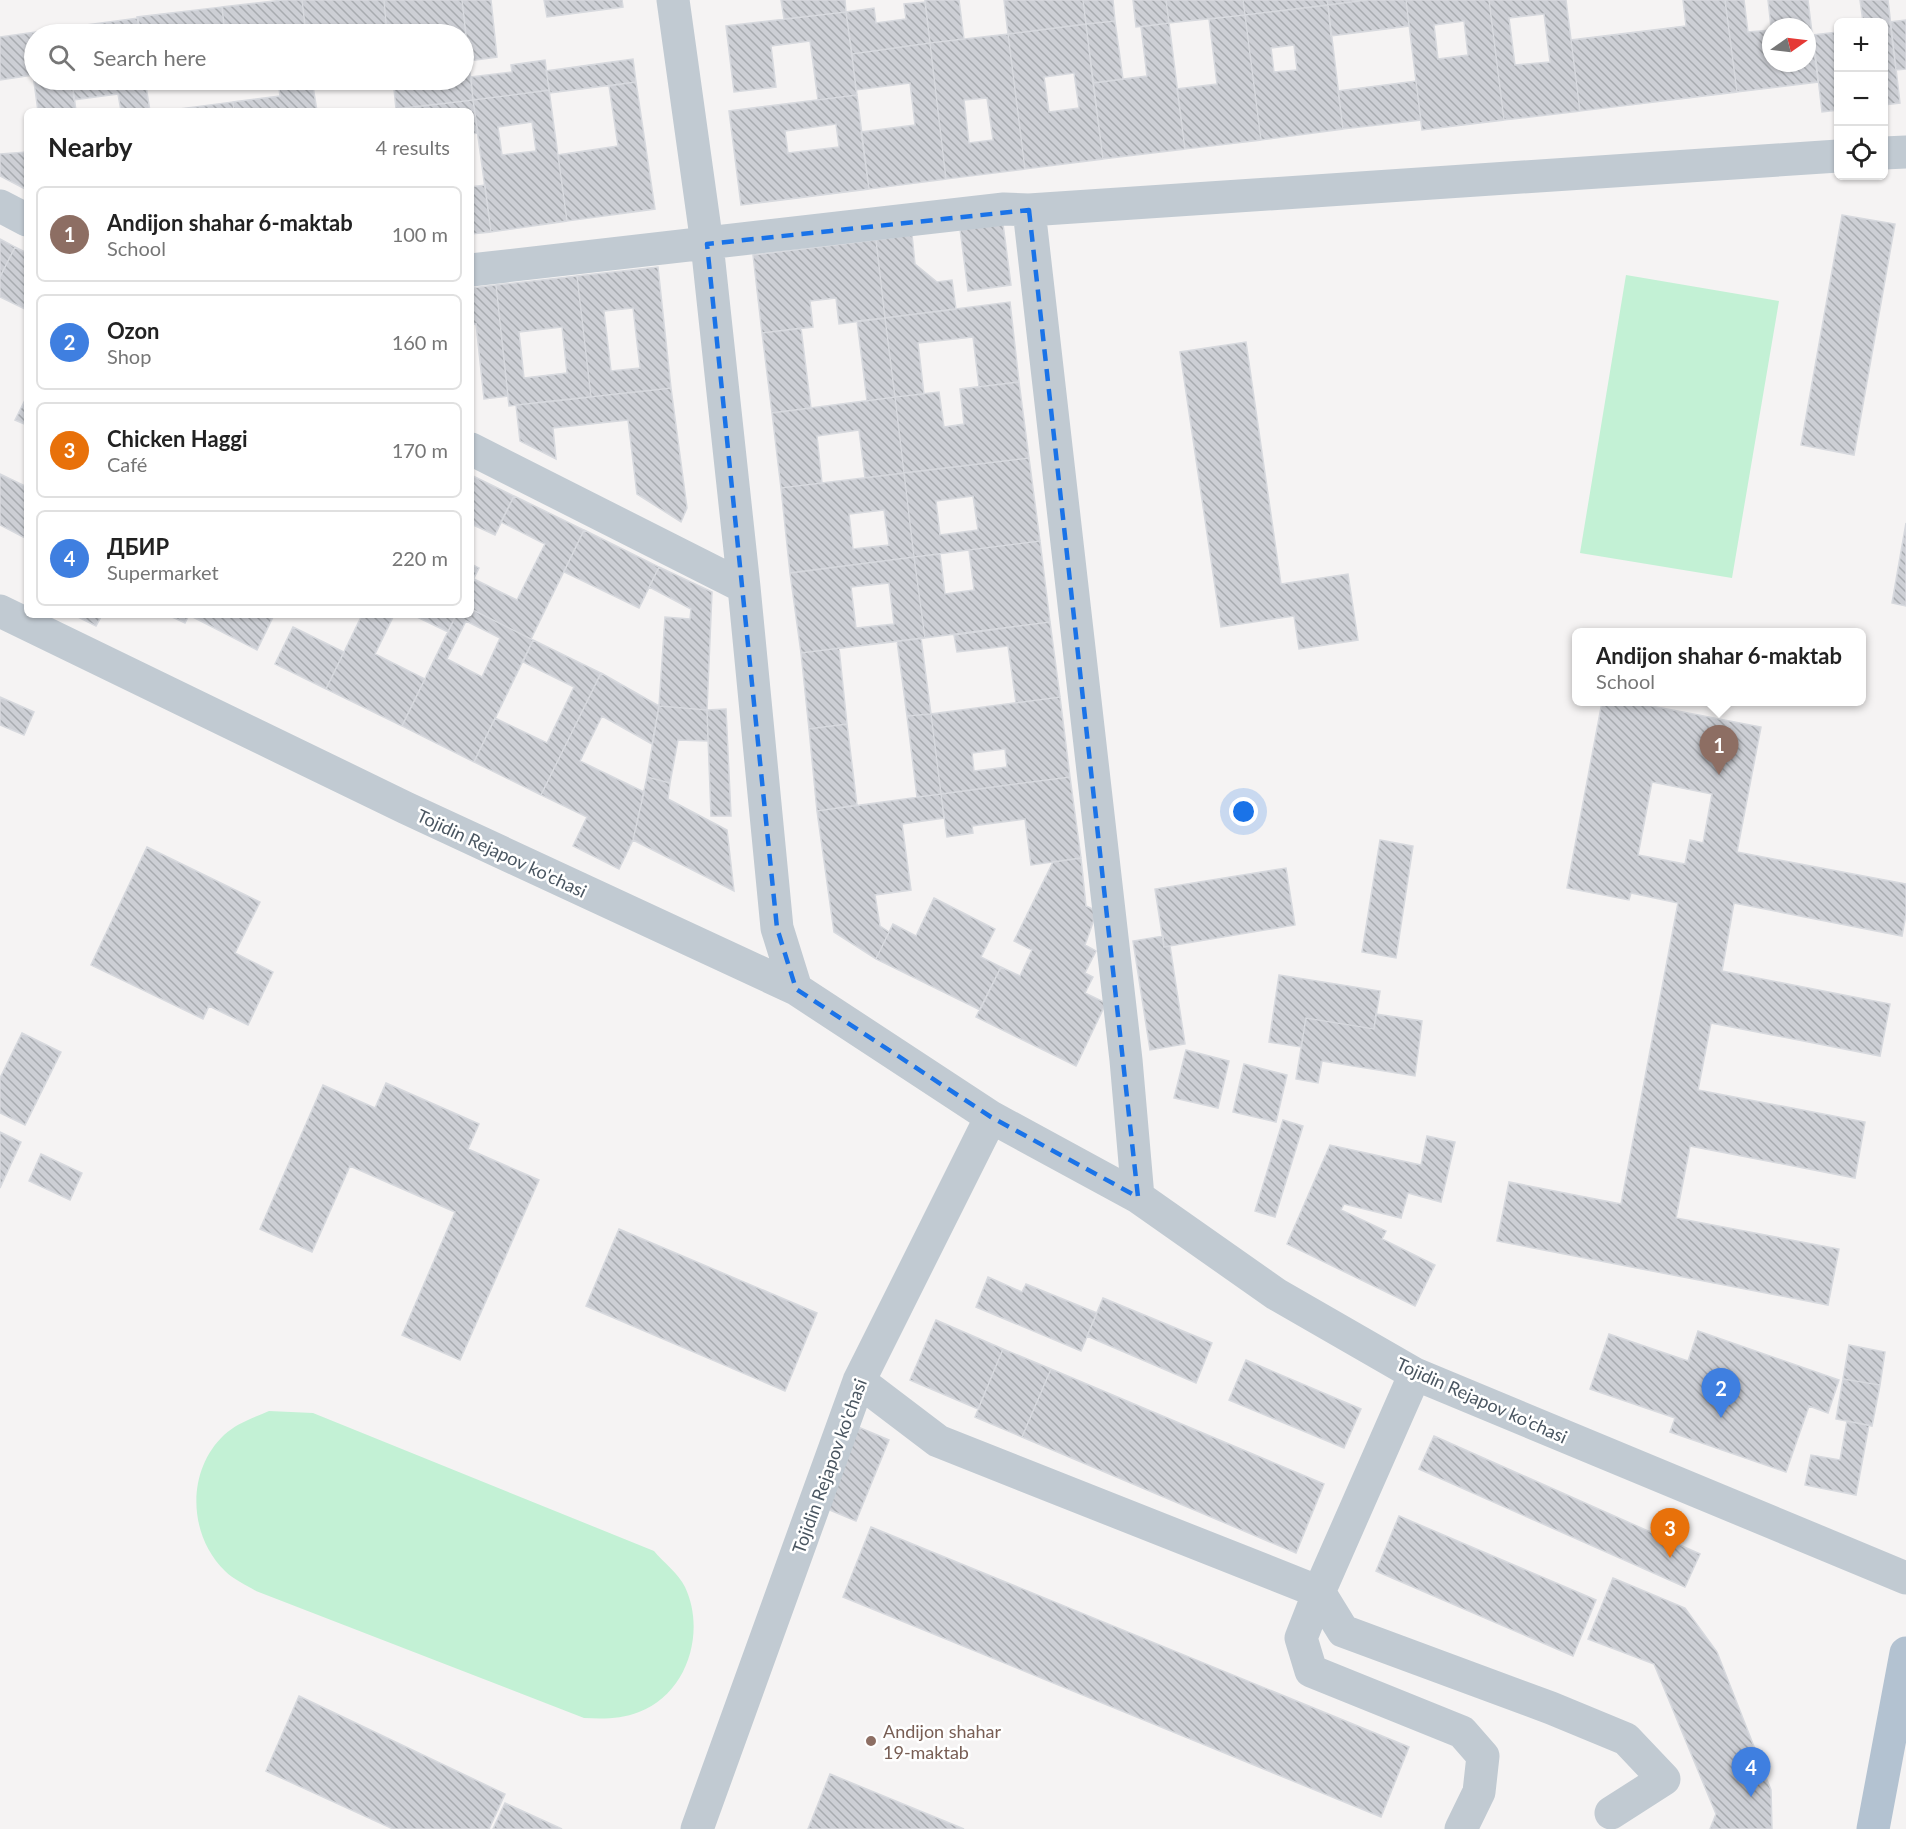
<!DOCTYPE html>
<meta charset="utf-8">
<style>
body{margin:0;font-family:Lato,sans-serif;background:#f2f2f2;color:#222}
.controls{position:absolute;right:18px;top:18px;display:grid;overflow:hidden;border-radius:9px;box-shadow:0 2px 4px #0004}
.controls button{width:54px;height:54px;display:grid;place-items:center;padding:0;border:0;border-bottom:2px solid #e0e0e0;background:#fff;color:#222;font:30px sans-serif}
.compass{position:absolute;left:1762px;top:18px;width:54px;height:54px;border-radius:50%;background:#fff;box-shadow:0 2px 4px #0004;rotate:76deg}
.you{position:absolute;left:1244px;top:812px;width:21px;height:21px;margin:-15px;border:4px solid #fff;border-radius:50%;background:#1a73e8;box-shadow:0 0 0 9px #1a73e833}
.badge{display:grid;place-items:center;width:39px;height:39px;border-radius:50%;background:#b45309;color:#fff;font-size:20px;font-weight:700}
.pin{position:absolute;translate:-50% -50px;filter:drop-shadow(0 2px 3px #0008)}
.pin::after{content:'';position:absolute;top:32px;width:21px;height:18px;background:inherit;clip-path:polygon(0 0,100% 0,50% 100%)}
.popup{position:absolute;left:1572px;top:628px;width:294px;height:78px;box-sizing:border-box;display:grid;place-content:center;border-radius:9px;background:#fff;filter:drop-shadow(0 2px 4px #0005);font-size:20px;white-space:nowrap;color:#767676}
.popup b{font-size:22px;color:#222}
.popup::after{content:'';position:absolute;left:50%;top:100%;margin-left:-12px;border:12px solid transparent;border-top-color:#fff}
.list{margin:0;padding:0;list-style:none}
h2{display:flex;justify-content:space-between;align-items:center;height:78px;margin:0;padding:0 24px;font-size:26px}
h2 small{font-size:20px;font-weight:400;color:#767676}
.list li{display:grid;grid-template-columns:39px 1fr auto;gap:18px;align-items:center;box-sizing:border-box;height:96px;margin:0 12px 12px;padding:0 12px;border:2px solid #e0e0e0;border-radius:9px}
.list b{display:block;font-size:22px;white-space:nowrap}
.list p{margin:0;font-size:20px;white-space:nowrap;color:#767676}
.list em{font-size:20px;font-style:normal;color:#767676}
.icon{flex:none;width:33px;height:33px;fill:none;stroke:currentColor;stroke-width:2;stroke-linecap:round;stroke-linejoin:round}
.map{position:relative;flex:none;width:1906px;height:1829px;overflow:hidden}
.search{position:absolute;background:#fff;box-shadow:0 2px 4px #0004;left:24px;top:24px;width:450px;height:66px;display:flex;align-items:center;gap:15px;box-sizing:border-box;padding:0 21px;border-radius:33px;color:#767676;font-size:22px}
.panel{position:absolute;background:#fff;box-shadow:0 2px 4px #0004;left:24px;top:108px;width:450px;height:510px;border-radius:9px}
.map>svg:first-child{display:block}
.green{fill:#c3f1d5}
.building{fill:url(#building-back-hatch);stroke:#d7d9de;stroke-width:1.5;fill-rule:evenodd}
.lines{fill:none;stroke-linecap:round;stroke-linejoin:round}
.minor{stroke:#c1cad2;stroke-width:33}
.major{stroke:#b3c2d1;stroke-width:33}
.marked{fill:none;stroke:#1a73e8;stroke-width:4.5;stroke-dasharray:12 8;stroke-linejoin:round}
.education-dot{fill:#8d6e63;stroke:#fff;stroke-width:2}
.labels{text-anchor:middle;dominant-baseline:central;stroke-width:5;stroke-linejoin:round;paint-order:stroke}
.street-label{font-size:18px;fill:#4a5661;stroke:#fff}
.education-label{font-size:18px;fill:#785e54;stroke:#fff;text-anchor:start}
</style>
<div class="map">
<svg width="1906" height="1829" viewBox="0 0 1906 1829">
<defs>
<pattern id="building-back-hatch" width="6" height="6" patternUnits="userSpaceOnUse" patternTransform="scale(1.5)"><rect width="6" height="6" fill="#cdcfd5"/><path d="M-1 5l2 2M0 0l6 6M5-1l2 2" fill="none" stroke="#a8abb0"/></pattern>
</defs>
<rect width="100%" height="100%" fill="#f5f3f3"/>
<!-- green -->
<path class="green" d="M1626,275l153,26 -47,277 -152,-25z
M269,1411l44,2 341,138c9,11 25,23 31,36 21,44 3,107 -46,125 -18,7 -35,7 -55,6l-328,-127c-10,-6 -23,-12 -31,-20 -37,-36 -39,-100 -1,-136 13,-12 29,-17 45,-24z"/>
<!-- building -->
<path class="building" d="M283,0h19l4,34h-81l-3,-27z
M302,0h82l3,34h-81z
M384,0h78l11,100 -77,9 -2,-20 48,-6v-3h22v-46h-77z
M462,0h29l6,57 -28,4z
M544,0h78l1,7 -76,10z
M781,0h64l1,12 -62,7z
M925,0h34l5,39 -34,4z
M1004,0h79l3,24 -78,10z
M1083,0h30l2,21 -29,3z
M1133,0h33l3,23 -33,4z
M1166,0h77l2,15 -76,8z
M1243,0h84l1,5 -83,10z
M1327,0h40l-39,5z
M1367,0h39l3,26 -78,10 -3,-31z
M1406,0h83l15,120 -82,10zM1464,21l4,34 -30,4 -4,-34z
M1489,0h77l14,111 -76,9zM1544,14l6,48 -35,3 -6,-47z
M1683,0h42l12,92 -157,19 -9,-71 115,-14z
M1725,0h19l4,32 23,-2v33h36v-36h-36l-3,-27h40l10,82 -81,10z
M1860,0h28l12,103 -16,2v-83h-21z
M925,2l5,41 -78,11 -6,-42 28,-4 2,15 30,-4 -2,-15z
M1328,5l15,124 -82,11 -16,-125zM1294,45l3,25 -23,2 -3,-24z
M222,7l3,27h-85l-3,-17z
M846,12l11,83 -39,5 -8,-59 -39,5 5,41 -42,5 -8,-66z
M1245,15l16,125 -76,9 -8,-60 40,-5 -8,-65z
M138,18l2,16h-75l-1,-6z
M1906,20v49l-10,1 -6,-48z
M1115,21l8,58 -30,4 -7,-59z
M1169,23l16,126 -82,10 -10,-76 54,-7 -6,-49z
M1086,24l17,135 -78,10 -17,-135zM1074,73l5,35 -30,4 -5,-35z
M64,28l1,6h-31v46h38l4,31h-38l-5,-36 -33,5v-43z
M1838,32v78l-16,2 -9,-77z
M1008,34l17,135 -79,10 -16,-136zM987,98l6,42 -24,3 -5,-43z
M930,43l16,136 -77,10 -8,-57 54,-7 -5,-42 -54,7 -4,-36z
M633,59l3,23 -86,11 -4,-22z
M545,60l4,30 -76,10 -2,-23 41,-5 -1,-7z
M72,80h73l5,31h-29l-3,-17 -44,6z
M278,80h34l5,31h-83l-1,-9 47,-6z
M1416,81l5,39 -78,9 -5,-38z
M636,82l19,127 -88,12 -9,-66 60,-9 -9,-60z
M549,90l18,131 -76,11 -18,-132zM532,122l4,29 -34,4 -4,-28z
M857,95l12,94 -128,16 -12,-94zM836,124l3,23 -51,6 -3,-22z
M473,100l5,33 -7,1v-23h-75v-2z
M233,102l1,9h-70z
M27,152v38l-27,-14v-22z
M485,185l6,47 -20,2v-47z
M1842,215l53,9 -41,231 -53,-10z
M1003,224l8,61 -43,6 -8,-62z
M912,235l3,29 22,18 15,-2 4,29 -71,9 -9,-78z
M0,239l15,8 -15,30z
M876,240l9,78 -46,6 -3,-26 -26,3 3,26 -51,6 -9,-78z
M15,247l12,6v57l-27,-13v-20z
M658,267l13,121 -80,9 -14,-121zM633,308l7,60 -29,3 -7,-60z
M577,276l14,121 -82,9 -13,-121zM562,327l5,46 -43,5 -5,-46z
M496,285l12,111 -24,3 -8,-75 -5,1v-37z
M1010,302l9,80 -40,5 -6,-50 -55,6 6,51 -29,3 -10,-79z
M885,318l10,79 -28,4 -10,-80z
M801,328l10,80 -39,5 -10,-80z
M1246,342l35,242 67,-10 10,66 -59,9 -5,-33 -73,11 -41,-275z
M1019,382l10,76 -125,15 -9,-76 44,-5 5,35 20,-3 -4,-35z
M671,388l16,120 -6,14 -44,-28 -9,-74 -75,8 3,31 -36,-18 -4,-36z
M27,396v29l-12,-5z
M895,397l9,76 -39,5 -6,-48 -42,6 5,47 -41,5 -9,-75z
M1029,458l11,83 -126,16 -10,-84zM973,496l5,34 -38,5 -4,-34z
M904,473l10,84 -124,16 -9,-85zM884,510l5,35 -36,4 -4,-35z
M0,474l27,13v52l-27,-14z
M471,475l43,21 -19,39 -24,-11z
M514,496l70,34 -53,109 -60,-30v-25l3,-5 43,21 28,-56 -44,-22z
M1906,523v83l-14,-3z
M584,530l75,37 -20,41 -75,-36z
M1040,541l10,81 -125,16 -11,-81 26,-3 5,40 29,-4 -5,-40z
M914,557l11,81 -124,15 -11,-80zM889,583l5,41 -38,4 -5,-41z
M471,564l8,4 -8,16z
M659,567l53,25 -5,118 -48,-4 6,-89 25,2 1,-10 -42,-22z
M471,609l62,31 -59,122 -72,-36 54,-111h15zM466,621l34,17 -18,39 -35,-18z
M74,615h28l-6,11z
M168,615h21l-4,8z
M189,615h85l-17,35z
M362,615h32l-19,39 50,25 -23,47 -76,-37z
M413,615h43l-8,17z
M1050,622l10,75 -44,6 -8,-57 -51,6 -3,-17z
M293,627l51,25 -18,37 -51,-25z
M921,638l10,76 -24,2 -10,-75z
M533,640l68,33 -60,122 -67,-33 21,-44 52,25 27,-56 -51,-25z
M839,648l8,76 -38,5 -8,-76z
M601,673l58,33 -7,38 -50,-28 -22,45 64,31 -11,48 -14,29 -46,-23 14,-29 -46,-22z
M0,697l34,15 -10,23 -24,-10z
M1060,697l10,80 -129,17 -10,-80zM1005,749l2,18 -33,4 -2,-18z
M1602,702h29l130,25 -24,125 169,32v30l-4,22 -168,-33 -12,68 168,33 -10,52 -169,-33 -13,67 167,32 -10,56 -165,-32 -14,72 163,31 -11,56 -331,-64 12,-59 112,22 57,-301 -47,-10 -2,7 -62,-12zM1652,782l60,12 -9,49 -13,-3 -5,24 -47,-9z
M659,706l48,4 1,31 -30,-1 -8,43 -23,-6z
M726,709l5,107h-20l-4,-106z
M931,714l10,80 -24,3 -10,-81z
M847,724l10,81 -40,6 -8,-82z
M647,777l23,6 -2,16 59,31 7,61 -101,-51z
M1070,777l11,81 -50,7 -6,-46 -53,7 1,7 -26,4 -6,-43z
M941,794l3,24 -42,6 9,66 -36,5 5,31 9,6 -13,27 -42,-27 -17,-121z
M1380,840l33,6 -17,112 -34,-6z
M147,847l113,55 -25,51 38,19 -25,53 -39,-19 -6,13 -112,-54z
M1081,858l5,48 11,5 -12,34 11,6 -11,22 8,4 -8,16 21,10 -30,63 -100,-49 25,-50 19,9 12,-26 -18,-9 39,-79z
M1286,868l9,57 -131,22 -9,-58z
M934,898l61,31 -14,28 20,10 -21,43 -104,-51 17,-35 23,12z
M1163,936l1,11 6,-1 15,98 -35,6 -17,-109z
M1279,975l101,16 -6,38 -68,-11 -5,29 -32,-5z
M1376,1014l46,7 -7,55 -93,-15 -4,22 -22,-4 10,-61 68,11z
M22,1033l39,19 -36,73 -25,-12v-35z
M1186,1050l43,11 -11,47 -44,-10z
M1244,1064l43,11 -11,47 -43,-10z
M386,1083l93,41 -11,25 71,31 -79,180 -58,-25 53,-123 -105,-46 -38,86 -52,-23 63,-144 52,23z
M1283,1120l20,6 -28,91 -20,-6z
M0,1132l21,10 -21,46z
M1427,1136l28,6 -14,60 -33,-9 -7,25 -57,-14 -3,6 45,21 -4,8 53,26 -20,41 -128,-62 43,-99 91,20z
M41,1154l41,19 -12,27 -41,-19z
M619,1229l198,84 -32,78 -199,-85z
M988,1277l34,15 4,-8 71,29 -16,38 -105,-44z
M1103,1298l109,45 -16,40 -109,-47z
M936,1320l67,29 -25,60 -68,-29z
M1698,1331l141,49 -11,33 -19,-7 -23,66 -116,-40 5,-14 -85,-29 19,-55 79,27z
M1849,1345l36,7 -5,33 -37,-6z
M1003,1349l48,20 -29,68 -47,-20z
M1246,1360l115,49 -17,39 -115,-48z
M1051,1369l273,115 -28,69 -274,-116z
M1843,1379l37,6 -8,41 -36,-7z
M1847,1421l22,4 -13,70 -51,-10 6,-30 29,5z
M858,1427l31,13 -33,81 -31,-13z
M1434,1436l266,118 -15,33 -266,-118z
M1399,1516l197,84 -23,56 -197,-85z
M871,1527l538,220 -28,70 -538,-220z
M1613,1578l72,30 32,44 54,138 1,39h-62l6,-15 -62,-150 -66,-25z
M299,1696l206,98 -16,35h-96l-127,-58z
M830,1774l134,55h-156z
M505,1803l57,26h-69z"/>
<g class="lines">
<!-- minor -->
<path class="minor" d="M673,0l34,244 37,343 33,341 19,61
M1884,153l22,-1
M0,206l27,14
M1029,210l97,850 12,137
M471,270l533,-61 25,1 809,-54
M471,449l273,138
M0,611l406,197 390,181 195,128 147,80 138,97 139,80 491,204
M1415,1374l-96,218 24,39 208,77 75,31 38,40 -53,34
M859,1381l79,60 381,151 -18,46 10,33 151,61 21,24 -4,36 -18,37
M697,1829l162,-448 132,-264"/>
<!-- major -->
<path class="major" d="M1873,1829l33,-176"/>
</g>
<!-- marked area -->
<path class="marked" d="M1029,210l109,987 -147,-80 -195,-128 -19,-61 -70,-684z"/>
<!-- markers -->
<circle class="education-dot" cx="871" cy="1741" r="6"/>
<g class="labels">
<!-- street labels -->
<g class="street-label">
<text transform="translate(502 853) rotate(25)">Tojidin Rejapov ko'chasi</text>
<text transform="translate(1482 1400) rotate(24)">Tojidin Rejapov ko'chasi</text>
<text transform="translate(829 1466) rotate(-70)">Tojidin Rejapov ko'chasi</text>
</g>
<!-- education labels -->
<g class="education-label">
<text x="883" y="1731">Andijon shahar<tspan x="883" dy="21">19-maktab</tspan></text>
</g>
</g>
</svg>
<div class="controls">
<button>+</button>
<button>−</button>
<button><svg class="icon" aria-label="locate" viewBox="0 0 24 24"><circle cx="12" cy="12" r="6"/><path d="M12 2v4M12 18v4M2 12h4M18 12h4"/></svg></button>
</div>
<svg class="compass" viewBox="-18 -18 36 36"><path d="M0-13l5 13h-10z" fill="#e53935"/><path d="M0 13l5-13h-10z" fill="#767676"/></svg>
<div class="you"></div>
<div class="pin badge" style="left:1719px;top:775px;background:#8d6e63">1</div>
<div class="popup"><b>Andijon shahar 6-maktab</b>School</div>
<div class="pin badge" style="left:1721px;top:1418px;background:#3f7fe0">2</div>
<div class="pin badge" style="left:1670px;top:1558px;background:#e8710a">3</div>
<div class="pin badge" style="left:1751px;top:1797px;background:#3f7fe0">4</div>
<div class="search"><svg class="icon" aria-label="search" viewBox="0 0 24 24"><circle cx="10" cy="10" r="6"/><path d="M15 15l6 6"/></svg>Search here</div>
<section class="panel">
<h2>Nearby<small>4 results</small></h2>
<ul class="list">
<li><span class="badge" style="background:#8d6e63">1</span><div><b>Andijon shahar 6-maktab</b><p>School</p></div><em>100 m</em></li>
<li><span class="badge" style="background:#3f7fe0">2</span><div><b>Ozon</b><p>Shop</p></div><em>160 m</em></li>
<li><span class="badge" style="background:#e8710a">3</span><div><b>Chicken Haggi</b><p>Café</p></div><em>170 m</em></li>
<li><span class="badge" style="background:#3f7fe0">4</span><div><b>ДБИР</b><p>Supermarket</p></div><em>220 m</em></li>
</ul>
</section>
</div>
